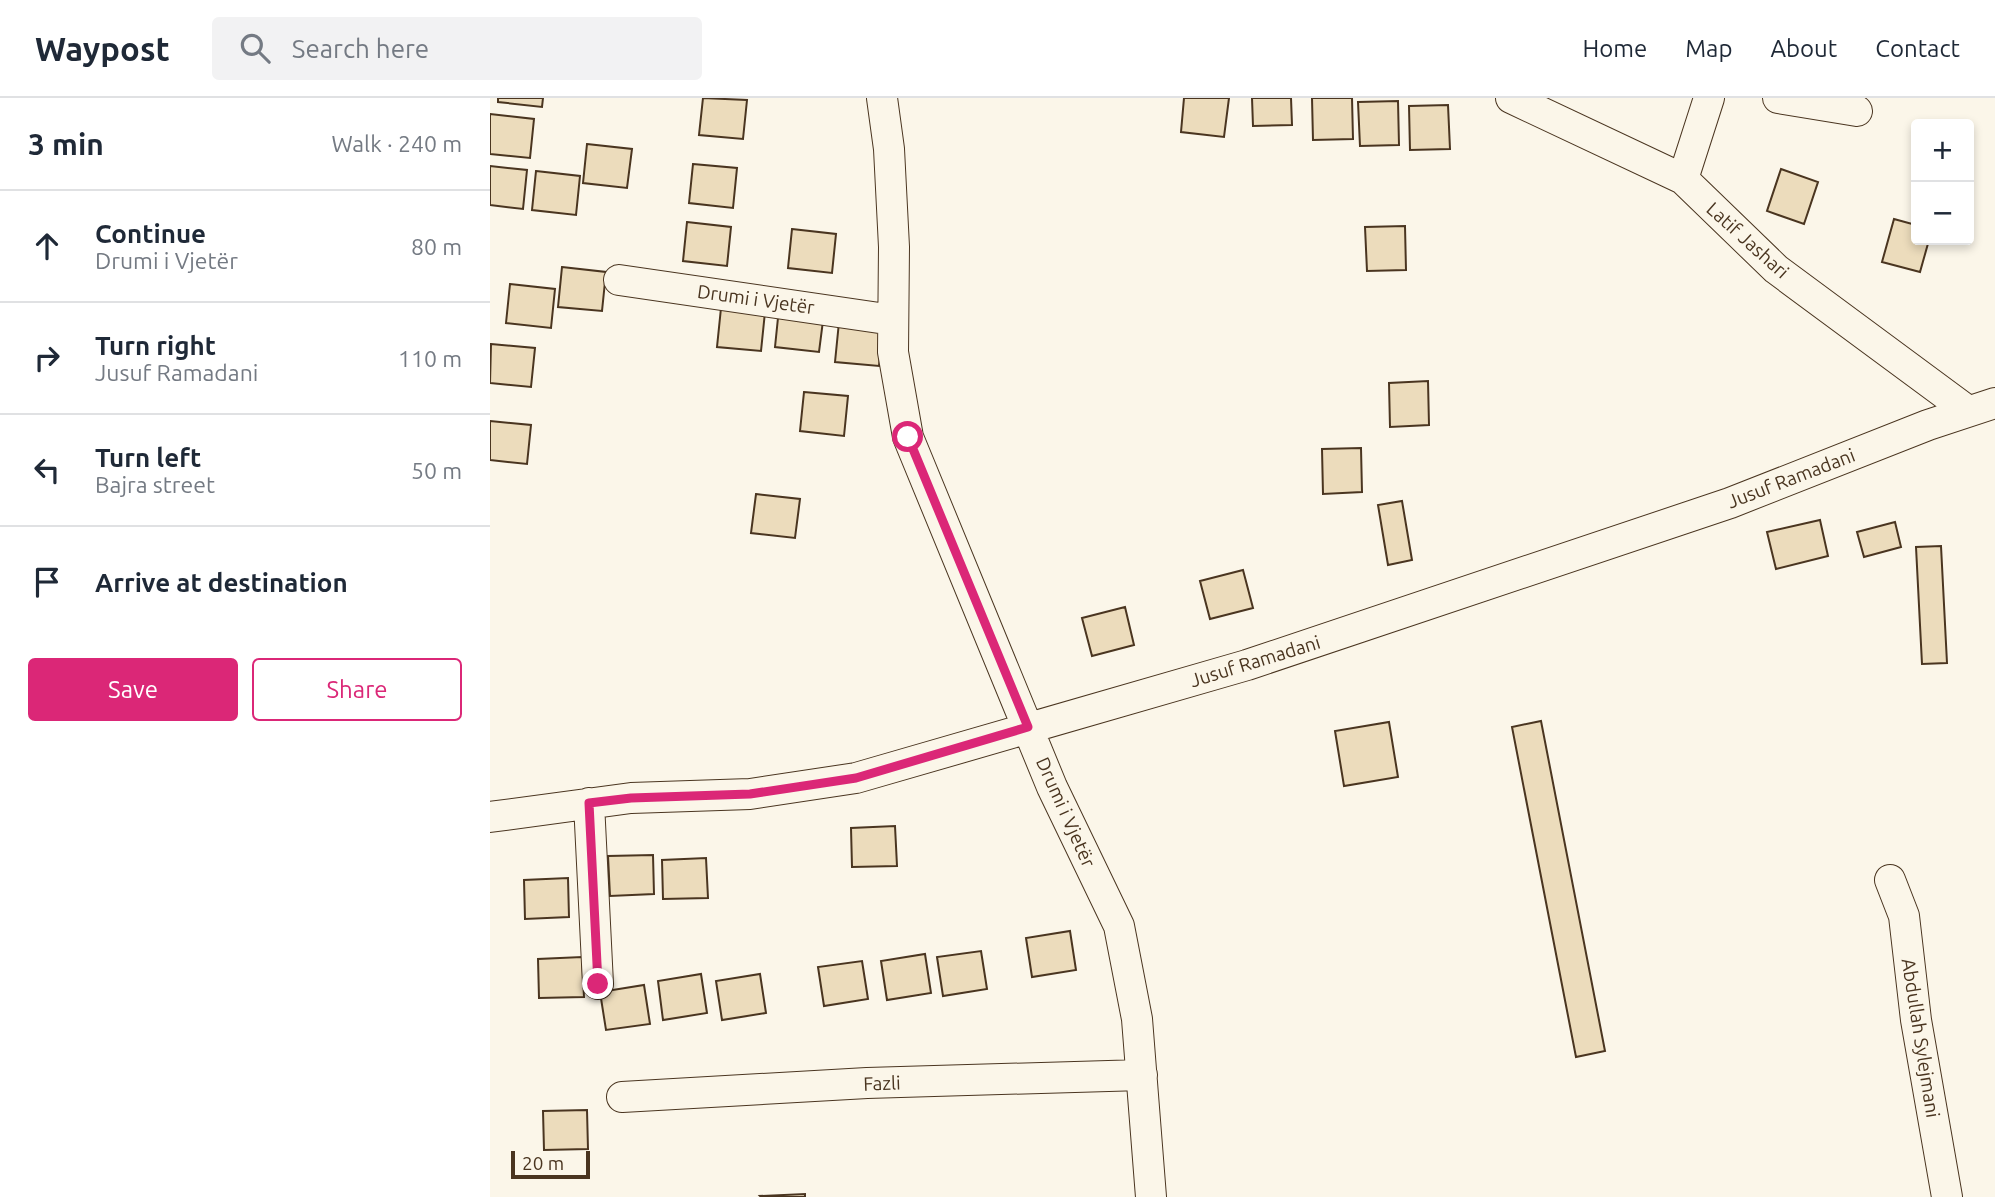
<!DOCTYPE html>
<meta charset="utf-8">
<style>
body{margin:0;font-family:Ubuntu,sans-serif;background:#f2f2f3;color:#1f2937}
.controls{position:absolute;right:21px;top:21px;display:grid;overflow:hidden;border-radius:7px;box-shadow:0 4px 10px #0003}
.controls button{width:63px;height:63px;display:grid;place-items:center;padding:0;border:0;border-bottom:2px solid #e0e1e3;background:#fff;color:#1f2937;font:35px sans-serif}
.scale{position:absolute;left:21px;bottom:18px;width:79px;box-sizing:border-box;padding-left:7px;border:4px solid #4a3520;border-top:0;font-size:19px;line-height:24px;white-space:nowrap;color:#4a3520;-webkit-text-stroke:5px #fbf6e9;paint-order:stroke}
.stop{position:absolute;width:21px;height:21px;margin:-16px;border:5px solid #db2777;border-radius:50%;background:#fff}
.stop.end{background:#db2777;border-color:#fff;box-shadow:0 2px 7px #0008}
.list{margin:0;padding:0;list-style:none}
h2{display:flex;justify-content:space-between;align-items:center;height:91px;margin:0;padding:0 28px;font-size:30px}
h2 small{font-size:23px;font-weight:400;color:#747a83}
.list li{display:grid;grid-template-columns:46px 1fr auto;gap:21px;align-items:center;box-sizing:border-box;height:112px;padding:0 28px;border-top:2px solid #e0e1e3}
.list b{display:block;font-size:26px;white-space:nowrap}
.list p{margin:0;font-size:23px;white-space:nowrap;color:#747a83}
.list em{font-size:23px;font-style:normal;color:#747a83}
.actions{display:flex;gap:14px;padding:21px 28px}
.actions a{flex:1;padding:16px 0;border:2px solid #db2777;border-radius:7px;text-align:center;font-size:24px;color:#db2777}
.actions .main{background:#db2777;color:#fff}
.icon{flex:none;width:38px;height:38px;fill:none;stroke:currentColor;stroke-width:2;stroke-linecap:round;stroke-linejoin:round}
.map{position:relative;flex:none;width:1505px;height:1099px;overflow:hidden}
header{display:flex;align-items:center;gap:42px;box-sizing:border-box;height:98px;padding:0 35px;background:#fff;border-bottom:2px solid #e0e1e3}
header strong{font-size:33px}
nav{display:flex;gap:38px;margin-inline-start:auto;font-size:24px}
.search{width:490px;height:63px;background:#f2f2f3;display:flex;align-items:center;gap:18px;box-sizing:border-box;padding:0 24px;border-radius:7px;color:#747a83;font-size:26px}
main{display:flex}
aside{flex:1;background:#fff}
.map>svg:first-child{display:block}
.building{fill:#ecdcbc;stroke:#4a3520;stroke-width:2}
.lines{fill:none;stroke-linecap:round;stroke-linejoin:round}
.minor-casing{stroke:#4a3520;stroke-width:32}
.minor{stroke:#fbf6e9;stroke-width:30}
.route{stroke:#db2777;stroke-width:9}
.labels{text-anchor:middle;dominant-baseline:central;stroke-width:5;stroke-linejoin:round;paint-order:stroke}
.street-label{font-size:19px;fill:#4a3520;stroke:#fbf6e9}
</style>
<header>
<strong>Waypost</strong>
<div class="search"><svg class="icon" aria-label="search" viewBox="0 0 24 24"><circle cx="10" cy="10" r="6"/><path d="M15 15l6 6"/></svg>Search here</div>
<nav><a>Home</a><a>Map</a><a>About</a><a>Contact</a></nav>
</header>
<main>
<aside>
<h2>3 min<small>Walk · 240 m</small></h2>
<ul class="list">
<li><svg class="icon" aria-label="ahead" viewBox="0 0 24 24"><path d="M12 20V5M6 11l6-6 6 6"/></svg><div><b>Continue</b><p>Drumi i Vjetër</p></div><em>80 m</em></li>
<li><svg class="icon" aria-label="right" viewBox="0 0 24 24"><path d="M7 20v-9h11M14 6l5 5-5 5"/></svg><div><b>Turn right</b><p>Jusuf Ramadani</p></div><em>110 m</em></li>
<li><svg class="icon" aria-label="left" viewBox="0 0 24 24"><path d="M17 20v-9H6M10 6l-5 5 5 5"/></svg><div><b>Turn left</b><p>Bajra street</p></div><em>50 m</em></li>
<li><svg class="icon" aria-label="arrive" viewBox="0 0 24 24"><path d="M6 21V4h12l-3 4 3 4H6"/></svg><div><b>Arrive at destination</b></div></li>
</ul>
<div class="actions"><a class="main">Save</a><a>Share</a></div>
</aside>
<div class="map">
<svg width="1505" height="1099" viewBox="0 0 1505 1099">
<rect width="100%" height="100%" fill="#fbf6e9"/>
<!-- building -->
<path class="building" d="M8,0h45l-1,9 -44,-5z
M213,0l44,2 -4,39 -44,-4z
M694,0h45l-5,39 -43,-5z
M762,0h39l1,27 -39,1z
M822,0h40l1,41 -40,1z
M908,3l1,44 -39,1 -2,-44z
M958,7l2,44 -40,1 -1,-44z
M0,16l44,5 -4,39 -40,-4z
M97,46l45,5 -5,39 -44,-5z
M203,66l44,4 -4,40 -44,-5z
M0,68l37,4 -4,39 -33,-4z
M1291,71l37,13 -14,42 -37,-13z
M46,73l44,5 -4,39 -44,-5z
M1404,121l22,6v15h13l-9,32 -38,-10z
M197,124l44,5 -4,39 -44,-5z
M915,128l1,44 -39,1 -2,-44z
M302,131l44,5 -4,39 -44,-5z
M72,169l44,5 -4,39 -44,-4z
M20,186l45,5 -4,39 -45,-5z
M231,210l44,4 -4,39 -44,-4z
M289,210l45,5 -5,39 -44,-5z
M349,224l44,5 -4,39 -44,-4z
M1,246l44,4 -4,39 -41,-4z
M938,283l1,44 -39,2 -1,-44z
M314,294l44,4 -4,40 -44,-5z
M0,323l41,4 -4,39 -37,-4z
M871,350l1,44 -39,2 -1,-45z
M266,396l44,5 -5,39 -44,-5z
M912,403l10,59 -24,5 -10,-60z
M1330,422l8,36 -52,13 -9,-37z
M1405,424l6,25 -37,10 -7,-25z
M1451,448l6,117 -25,1 -6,-117z
M753,472l10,38 -43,11 -10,-38z
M635,509l9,38 -42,11 -10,-38z
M1051,623l64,330 -29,6 -64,-330z
M899,624l9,55 -54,9 -9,-55z
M405,728l2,40 -45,1 -1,-39z
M163,757l1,39 -44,2 -2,-40z
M216,760l2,40 -45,1 -1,-39z
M78,780l1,39 -44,2 -1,-39z
M580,833l6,39 -44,7 -6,-39z
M491,853l6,38 -44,7 -6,-39z
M435,856l6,39 -44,7 -6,-39z
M92,859l2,40 -45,1 -1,-39z
M372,863l6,38 -44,7 -6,-39z
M211,876l6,39 -44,7 -5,-39z
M270,876l6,39 -44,7 -6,-39z
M154,887l6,39 -44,6 -6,-38z
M97,1012l1,39 -44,1 -1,-39z
M315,1096v3h-44l-1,-1z"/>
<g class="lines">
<!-- minor casing -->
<g class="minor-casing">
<path id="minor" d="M392,0l7,51 5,98 -1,105 15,85 144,350 67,139 18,93 14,178
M1021,0l172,81 93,90 192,142
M1288,0l79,13
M1193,81l26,-81
M129,182l274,40
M99,705l9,181
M0,719l141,-19 119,-4 106,-16 391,-113 483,-162 198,-78 67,-22
M1400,782l14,36 12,104 31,177
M132,999l245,-14 275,-8"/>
</g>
<!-- minor -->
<use href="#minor" class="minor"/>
</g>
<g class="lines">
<!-- route -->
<path class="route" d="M108,886l-9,-181 42,-5 119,-4 106,-16 172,-51 -120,-290"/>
</g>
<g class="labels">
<!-- street labels -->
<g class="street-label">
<text transform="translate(1258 142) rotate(42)">Latif Jashari</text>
<text transform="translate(266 201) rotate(8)">Drumi i Vjetër</text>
<text transform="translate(1301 380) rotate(-21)">Jusuf Ramadani</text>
<text transform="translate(765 563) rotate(-17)">Jusuf Ramadani</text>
<text transform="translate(576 714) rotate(66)">Drumi i Vjetër</text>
<text transform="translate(1431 940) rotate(81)">Abdullah Sylejmani</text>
<text transform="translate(392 985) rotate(-2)">Fazli</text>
</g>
</g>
</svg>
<div class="controls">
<button>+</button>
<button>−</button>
</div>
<div class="scale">20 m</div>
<div class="stop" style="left:418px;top:339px"></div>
<div class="stop end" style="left:108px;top:886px"></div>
</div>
</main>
